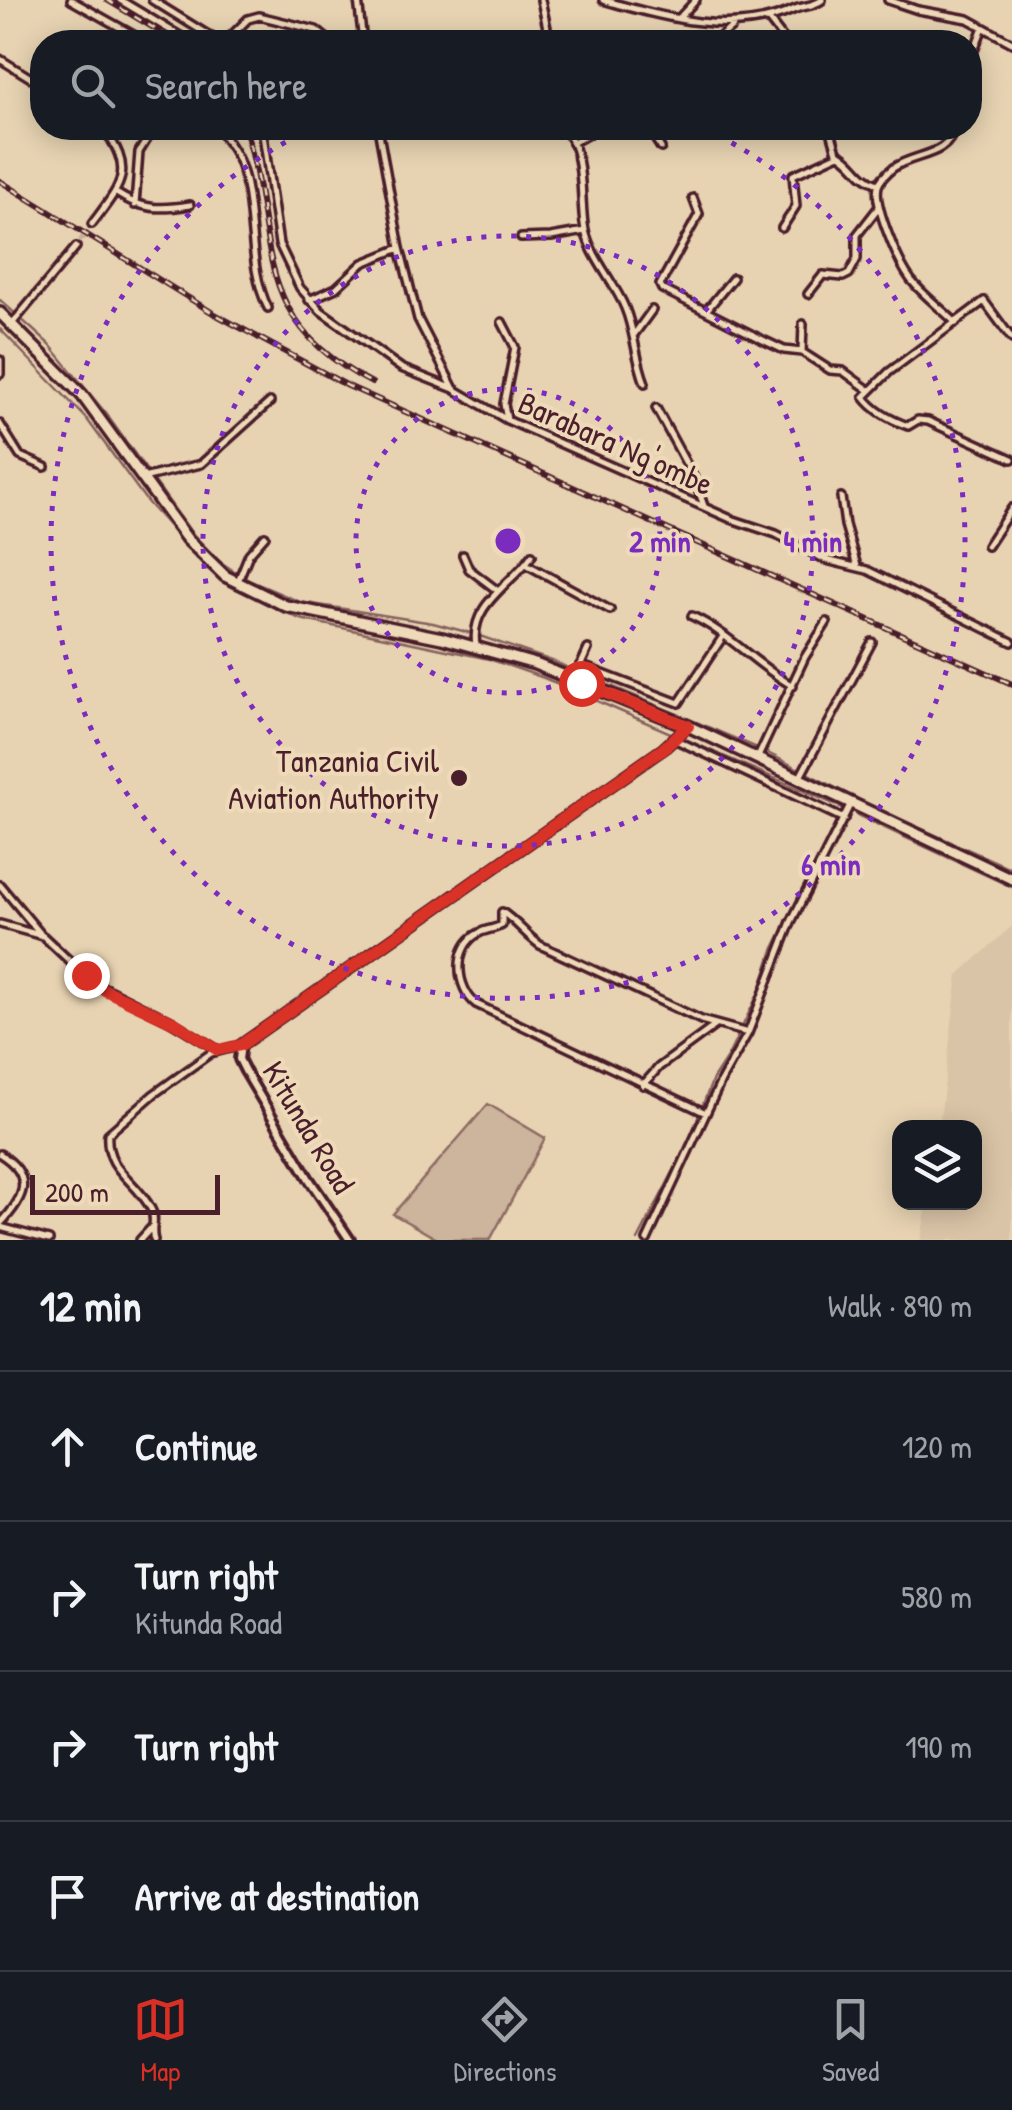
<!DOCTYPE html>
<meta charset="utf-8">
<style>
body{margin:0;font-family:"Patrick Hand",sans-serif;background:#242831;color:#f1f3f6}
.controls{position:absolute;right:30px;bottom:30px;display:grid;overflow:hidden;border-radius:20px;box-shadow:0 5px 25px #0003}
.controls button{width:90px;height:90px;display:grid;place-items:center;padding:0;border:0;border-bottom:2px solid #363941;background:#171b24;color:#f1f3f6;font:50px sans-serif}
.scale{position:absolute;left:30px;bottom:25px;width:190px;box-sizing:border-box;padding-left:10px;border:5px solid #4a1f2b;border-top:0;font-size:28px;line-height:35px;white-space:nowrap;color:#4a1f2b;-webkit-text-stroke:8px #eedab8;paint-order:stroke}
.stop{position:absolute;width:30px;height:30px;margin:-22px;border:8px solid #d93025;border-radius:50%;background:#fff}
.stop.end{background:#d93025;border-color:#fff;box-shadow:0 2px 10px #0008}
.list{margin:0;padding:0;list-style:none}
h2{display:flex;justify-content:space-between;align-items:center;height:130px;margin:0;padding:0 40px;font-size:42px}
h2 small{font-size:32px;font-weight:400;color:#9ea1a6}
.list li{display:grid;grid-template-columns:65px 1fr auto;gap:30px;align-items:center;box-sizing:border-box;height:150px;padding:0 40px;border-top:2px solid #363941}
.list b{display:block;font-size:38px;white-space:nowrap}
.list p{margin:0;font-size:32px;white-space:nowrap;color:#9ea1a6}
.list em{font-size:32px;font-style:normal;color:#9ea1a6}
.icon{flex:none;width:55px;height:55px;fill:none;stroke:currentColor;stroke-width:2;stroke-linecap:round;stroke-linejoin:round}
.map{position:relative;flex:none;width:1012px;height:1240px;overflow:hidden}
.search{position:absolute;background:#171b24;box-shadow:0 5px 25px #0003;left:30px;right:30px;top:30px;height:110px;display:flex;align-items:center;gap:25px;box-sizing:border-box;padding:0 35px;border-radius:40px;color:#9ea1a6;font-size:38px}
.sheet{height:730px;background:#171b24}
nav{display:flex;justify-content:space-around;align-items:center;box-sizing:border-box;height:140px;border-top:2px solid #363941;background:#171b24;font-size:28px;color:#9ea1a6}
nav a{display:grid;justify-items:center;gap:5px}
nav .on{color:#d93025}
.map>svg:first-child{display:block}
.built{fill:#dac4a7}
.pitch{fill:#cdb49c;stroke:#8c6a64;stroke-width:2.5}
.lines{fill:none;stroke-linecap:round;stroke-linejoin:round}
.stream{stroke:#85625d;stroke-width:2.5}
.minor-tunnel{stroke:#c8af97;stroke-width:5;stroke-dasharray:5 2.5;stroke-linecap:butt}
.minor-casing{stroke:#4a1f2b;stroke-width:12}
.tertiary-casing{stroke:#4a1f2b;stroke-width:14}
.primary-casing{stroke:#4a1f2b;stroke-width:16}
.minor{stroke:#eedab8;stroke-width:5}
.tertiary{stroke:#eedab8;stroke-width:6}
.primary{stroke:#eedab8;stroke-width:9}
.rail-casing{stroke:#4a1f2b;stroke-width:6}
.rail{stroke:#eedab8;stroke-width:2.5;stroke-dasharray:8;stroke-linecap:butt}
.route{stroke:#d93025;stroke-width:12}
.ring{fill:none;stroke:#7b2cbf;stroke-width:5;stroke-dasharray:5 10}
.poi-dot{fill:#4a1f2b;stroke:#eedab8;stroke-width:4}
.labels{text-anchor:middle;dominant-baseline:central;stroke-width:8;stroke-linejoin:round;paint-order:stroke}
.street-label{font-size:32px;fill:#4a1f2b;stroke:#eedab8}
.poi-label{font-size:32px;fill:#4a1f2b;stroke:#eedab8;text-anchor:end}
.centre{fill:#7b2cbf;stroke:#eedab8;stroke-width:5}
.ring-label{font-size:30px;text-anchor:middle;font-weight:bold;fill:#7b2cbf;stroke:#eedab8;stroke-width:8;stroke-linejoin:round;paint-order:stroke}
</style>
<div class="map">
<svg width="1012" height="1240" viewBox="0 0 1012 1240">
<rect width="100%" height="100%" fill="#e7d3b2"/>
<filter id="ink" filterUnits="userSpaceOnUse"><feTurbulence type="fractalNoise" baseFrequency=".01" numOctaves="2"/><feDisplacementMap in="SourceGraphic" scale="20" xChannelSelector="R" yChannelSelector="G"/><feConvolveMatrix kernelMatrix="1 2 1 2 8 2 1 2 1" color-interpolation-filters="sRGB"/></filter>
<g filter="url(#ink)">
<!-- built -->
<path class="built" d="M1012,926v314h-91l6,-37 47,-1v-74l-35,-1 19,-152z"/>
<!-- pitch -->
<path class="pitch" d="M488,1104l57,34 -55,102h-51l-46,-26z"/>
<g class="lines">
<!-- stream -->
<path class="stream" d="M0,300l50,45 54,66 87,121 28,29 27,18 54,23 133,21 41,11 78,27 210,89 117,60 133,59
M0,329l86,89 62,85 57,64 30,21 65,31 189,40 55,19 299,130 -70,142 -13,40 -32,66 -15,23 -26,66 -49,95
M857,815l155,72"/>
<!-- minor-tunnel -->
<path class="minor-tunnel" d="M76,247l16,-23"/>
<!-- minor casing -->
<g class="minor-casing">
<path id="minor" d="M71,0l75,42
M120,0l70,42
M152,0l66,41 10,-2 20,-20 11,-3 57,14 15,12
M358,0l5,42
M541,0l9,42
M603,0c61,18 131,37 190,10 11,-5 20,-3 29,-10
M888,0l30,10 50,9 44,24
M680,17l16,-17
M769,20l17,22
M714,42l19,-16
M0,59l42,26
M970,61l13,-34
M218,128c7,10 16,21 21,33 18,45 7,103 29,147
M262,128l17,116 21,44 21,23 80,57 53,21
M378,128l22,120 18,71 36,70 53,31 224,99 45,15 50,26 41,10 145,72
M563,128c22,21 17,68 21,96 3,29 30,57 41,84 10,24 10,50 20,75
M648,128l13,20
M830,128l7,24c21,12 19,24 41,32
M954,128c-5,29 -40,25 -61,40 -5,4 -13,12 -15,18 -5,19 21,78 33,94 13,16 31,29 45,43
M572,143l27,-15
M116,193c26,17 44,17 74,12
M693,198l6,16 -39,71 2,4 103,52 19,9 18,2 28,18 13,1 26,19
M135,205l4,-53 15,-24
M92,224c29,-39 44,-53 11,-96
M782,228l14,-22 -3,-31 46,-21
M521,238l30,-1 34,-6
M808,294l15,-19 20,2 6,-3 8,-15v-24l21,-27
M309,300l27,-12 27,-25 37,-15
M706,311l27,-33
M502,322l13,25 -11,57 3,16
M12,324l64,-77
M633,336l19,-26
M1012,339l-28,-38 -95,71 -25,25c11,15 27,23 44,29l10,-6 10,1 84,38
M802,352l1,-28
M0,360v14
M656,408l38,70 10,28
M0,424l20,32 25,11
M143,478l58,-14 69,-62
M841,497l4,28 12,41
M987,546l25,-38
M463,555l6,14 29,22
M526,564l84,46
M238,581l11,-27 16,-18
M692,616c37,17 65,50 101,70
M476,645c-7,-41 36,-60 56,-90
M580,665l99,38 45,-68
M574,680l14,-31
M674,739l170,80
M758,757l47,-100 22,-35
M800,777l72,-135
M0,885l40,48
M0,924l43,12 48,45 78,39 49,30
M643,1085l16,-18 57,-42
M706,1113l-230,-109c-20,-16 -24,-57 3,-71 7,-4 16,-4 23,-8v-13c15,10 24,23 38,33l161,75 47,13
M0,1154c35,22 25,44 0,70
M0,1227l49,13
M140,1240l11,-12
M154,1240c-4,-11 3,-21 -3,-31 -14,-29 -46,-38 -43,-75l46,-40 57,-41 30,-8
M647,1240l75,-161 26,-46 43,-111 59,-117"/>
</g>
<!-- tertiary casing -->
<g class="tertiary-casing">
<path id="tertiary" d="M350,1240l-41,-61 -64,-108 -6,-12 2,-14 422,-296 25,-23"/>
</g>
<!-- primary casing -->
<g class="primary-casing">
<path id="primary" d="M0,313l82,82 105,144 38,37 61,30 156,32 93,26 153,62 324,153"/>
</g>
<!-- minor -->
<use href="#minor" class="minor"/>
<!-- tertiary -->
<use href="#tertiary" class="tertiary"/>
<!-- primary -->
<use href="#primary" class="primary"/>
<!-- rail casing -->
<g class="rail-casing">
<path id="rail" d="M107,0l70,42
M245,128c34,109 2,191 127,255
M0,181l213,132 135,73 664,298"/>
</g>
<!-- rail -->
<use href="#rail" class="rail"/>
</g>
</g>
<g class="lines" filter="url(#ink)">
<!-- route -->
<path class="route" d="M86,975l19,15 70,33 43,27 23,-5 422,-296 25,-23 -107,-43"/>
</g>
<!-- distance rings -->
<g class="ring">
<circle cx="508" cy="541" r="152"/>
<circle cx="508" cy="541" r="305"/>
<path d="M705 129A457 457 0 1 1 311 129"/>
</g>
<!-- markers -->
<circle class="poi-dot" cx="459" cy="778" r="10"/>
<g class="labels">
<!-- street labels -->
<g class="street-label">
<text transform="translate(616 443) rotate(24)">Barabara Ng'ombe</text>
<text transform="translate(309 1127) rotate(59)">Kitunda Road</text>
</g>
<!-- poi labels -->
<g class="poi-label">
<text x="439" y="760">Tanzania Civil<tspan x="439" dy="37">Aviation Authority</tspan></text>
</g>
</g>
<circle cx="508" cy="541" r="15" class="centre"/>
<g class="ring-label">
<text x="660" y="552">2 min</text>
<text x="813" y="552">4 min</text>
<text x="831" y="875">6 min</text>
</g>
</svg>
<div class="controls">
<button><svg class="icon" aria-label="layers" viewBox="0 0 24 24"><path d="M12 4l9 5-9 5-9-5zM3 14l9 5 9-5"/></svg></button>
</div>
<div class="scale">200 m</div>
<div class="stop" style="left:581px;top:683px"></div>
<div class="stop end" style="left:86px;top:975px"></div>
<div class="search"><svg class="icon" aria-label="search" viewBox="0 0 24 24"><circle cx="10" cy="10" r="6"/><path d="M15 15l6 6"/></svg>Search here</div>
</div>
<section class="sheet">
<h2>12 min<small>Walk · 890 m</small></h2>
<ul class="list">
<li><svg class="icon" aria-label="ahead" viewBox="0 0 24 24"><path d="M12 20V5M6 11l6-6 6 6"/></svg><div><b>Continue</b></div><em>120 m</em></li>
<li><svg class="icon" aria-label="right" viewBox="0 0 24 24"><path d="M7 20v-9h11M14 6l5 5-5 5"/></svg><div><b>Turn right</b><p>Kitunda Road</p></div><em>580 m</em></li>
<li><svg class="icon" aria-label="right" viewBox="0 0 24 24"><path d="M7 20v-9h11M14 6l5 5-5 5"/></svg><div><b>Turn right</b></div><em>190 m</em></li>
<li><svg class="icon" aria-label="arrive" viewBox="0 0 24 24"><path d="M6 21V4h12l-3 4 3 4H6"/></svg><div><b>Arrive at destination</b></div></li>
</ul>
</section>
<nav>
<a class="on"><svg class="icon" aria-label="map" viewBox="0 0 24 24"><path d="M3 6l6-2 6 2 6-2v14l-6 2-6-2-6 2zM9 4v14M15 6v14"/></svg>Map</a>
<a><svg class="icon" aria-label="directions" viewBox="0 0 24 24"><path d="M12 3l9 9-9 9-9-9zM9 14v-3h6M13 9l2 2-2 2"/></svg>Directions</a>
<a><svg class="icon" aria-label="saved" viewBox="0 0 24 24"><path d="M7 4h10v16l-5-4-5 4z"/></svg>Saved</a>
</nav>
